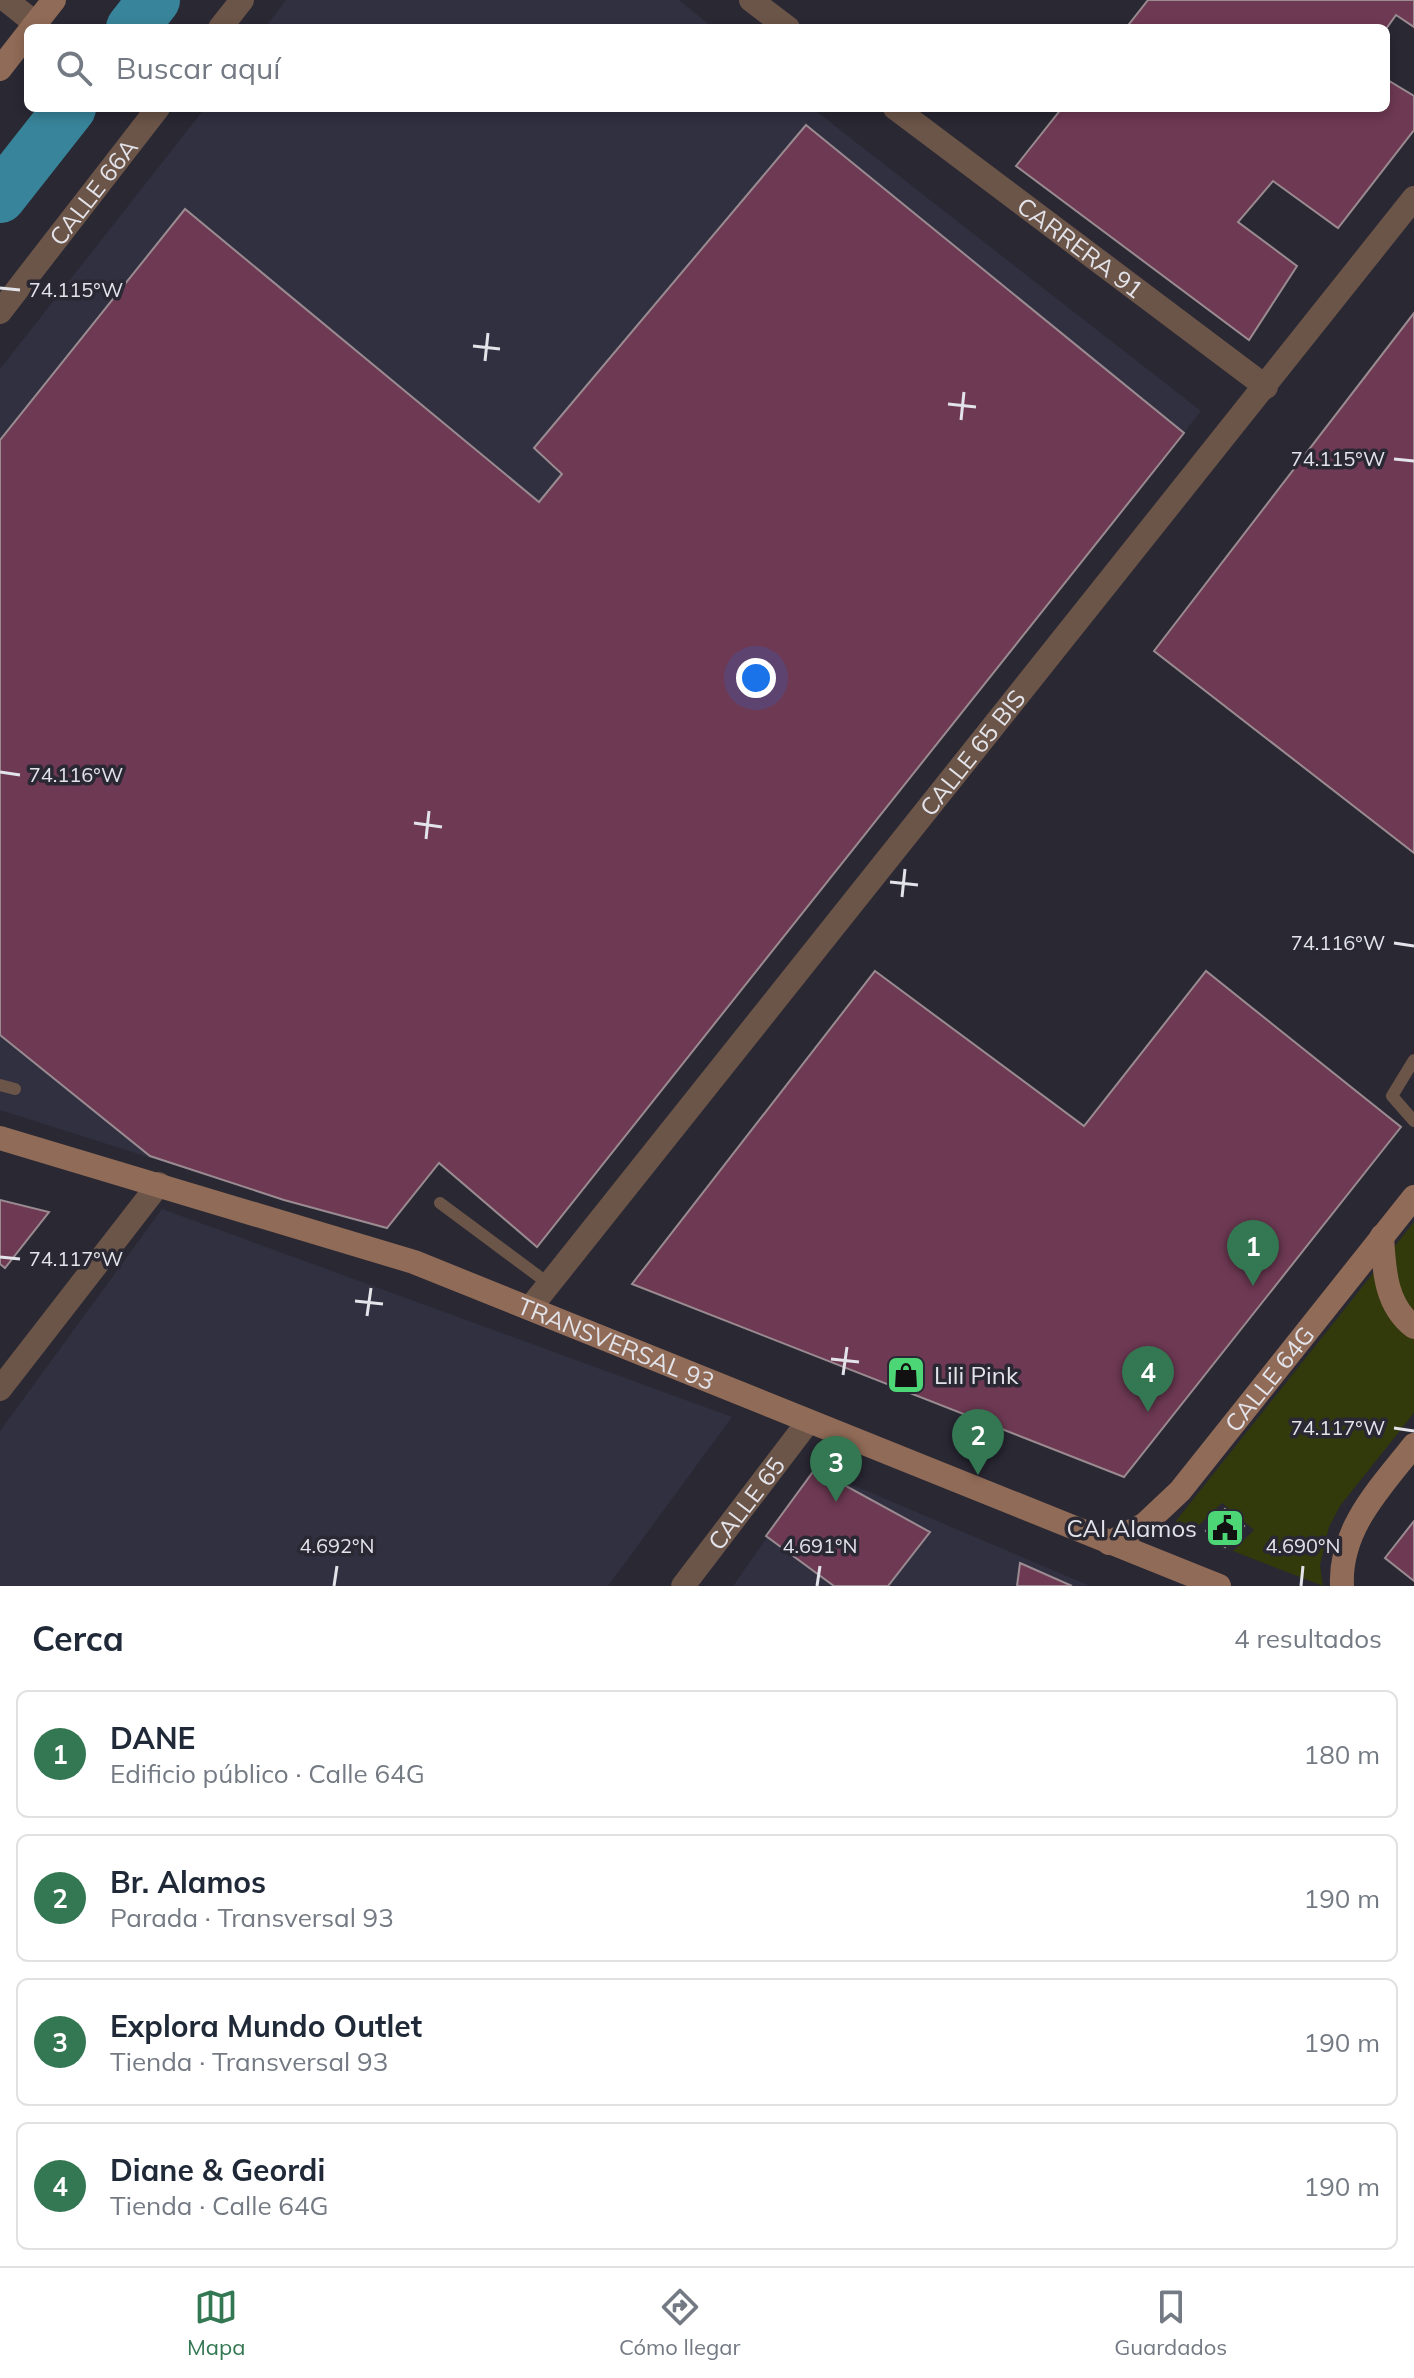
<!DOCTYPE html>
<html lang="es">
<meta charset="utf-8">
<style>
body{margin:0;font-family:Mulish,sans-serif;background:#f2f2f3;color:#1f2937}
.you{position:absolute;left:756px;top:678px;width:28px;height:28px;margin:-20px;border:6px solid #fff;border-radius:50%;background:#1a73e8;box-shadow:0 0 0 12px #1a73e833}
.badge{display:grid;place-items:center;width:52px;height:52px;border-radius:50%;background:#347753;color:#fff;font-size:26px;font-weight:700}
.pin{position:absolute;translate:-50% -66px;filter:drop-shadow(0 2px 4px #0008)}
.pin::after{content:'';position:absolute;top:42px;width:28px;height:24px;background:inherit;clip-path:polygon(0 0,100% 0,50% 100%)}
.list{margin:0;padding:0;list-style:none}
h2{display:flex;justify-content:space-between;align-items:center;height:104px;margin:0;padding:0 32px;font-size:34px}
h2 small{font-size:26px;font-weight:400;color:#747a83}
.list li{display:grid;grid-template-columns:52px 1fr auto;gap:24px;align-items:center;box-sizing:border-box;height:128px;margin:0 16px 16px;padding:0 16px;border:2px solid #e0e1e3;border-radius:12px}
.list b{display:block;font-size:30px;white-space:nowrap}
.list p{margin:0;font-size:26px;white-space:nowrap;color:#747a83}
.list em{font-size:26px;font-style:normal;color:#747a83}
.icon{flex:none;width:44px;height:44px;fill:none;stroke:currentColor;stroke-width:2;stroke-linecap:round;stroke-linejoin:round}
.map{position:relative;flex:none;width:1414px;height:1586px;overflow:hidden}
.search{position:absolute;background:#fff;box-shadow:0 4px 12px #0003;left:24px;right:24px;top:24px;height:88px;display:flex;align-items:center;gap:20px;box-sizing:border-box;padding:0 28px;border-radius:12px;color:#747a83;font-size:30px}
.sheet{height:680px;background:#fff}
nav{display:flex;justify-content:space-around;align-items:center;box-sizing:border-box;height:112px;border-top:2px solid #e0e1e3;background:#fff;font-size:22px;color:#747a83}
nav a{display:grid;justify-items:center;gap:4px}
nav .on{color:#347753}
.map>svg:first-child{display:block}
.built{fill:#313041}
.green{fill:#323a0b}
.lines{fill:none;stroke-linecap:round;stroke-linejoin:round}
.river{stroke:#38849a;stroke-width:52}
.building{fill:#6e3953;stroke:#9a8b91;stroke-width:2}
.lane{stroke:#6b5448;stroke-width:12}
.street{stroke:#6b5448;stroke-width:24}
.secondary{stroke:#906b57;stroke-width:24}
.ticks{fill:none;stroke:#e3e3ea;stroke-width:3}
.labels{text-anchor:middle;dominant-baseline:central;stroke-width:7;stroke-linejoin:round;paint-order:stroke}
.street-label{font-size:24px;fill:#e3e3ea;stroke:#292833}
.poi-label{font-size:24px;fill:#e3e3ea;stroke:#292833;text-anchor:start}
.ticks-label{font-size:20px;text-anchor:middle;fill:#e3e3ea;stroke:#292833;stroke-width:7;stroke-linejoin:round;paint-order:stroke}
</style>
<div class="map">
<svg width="1414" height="1586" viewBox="0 0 1414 1586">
<rect width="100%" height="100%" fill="#292833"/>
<!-- built -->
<path class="built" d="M286,0h393l34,28h-448z
M205,108h607l389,303 -664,836 -98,-84 -52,65 -103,-28 -284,-90v-741z
M162,1209l570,208 -124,169h-608v-155z
M815,1469l275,117h-357z"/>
<!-- green -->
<path class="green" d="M1414,1222v191l-74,93 -11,21 -9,38 3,21 -90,-35 21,-21 -32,-27 -28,27 -19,-8z"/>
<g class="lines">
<!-- river -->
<path class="river" d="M132,28l22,-28
M0,197l70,-89"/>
</g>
<!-- building -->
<path class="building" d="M1148,0h266v27l-18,-12 -10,14 -260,-1z
M1386,79l28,17v34l-76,98 -65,-47 -35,41 59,44 -48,74 -233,-174 46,-58h324z
M806,125l378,308 -647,814 -98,-84 -52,65 -103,-28 -134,-44 -150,-121v-595l185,-231 354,293 23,-28 -28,-26z
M1414,313v540l-260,-202z
M875,971l209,155 122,-155 195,156 -277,350 -492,-193z
M0,1200l49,12 -44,56 -5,-4z
M815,1469l115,63 -42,54h-54l-68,-50z
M1225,1509l19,17 -19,21 -19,-16z
M1414,1521v60l-29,-23z
M1020,1563l52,23h-55z"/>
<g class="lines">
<!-- lane -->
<path class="lane" d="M1414,1060l-22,36 22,25
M0,1085l15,4
M440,1203l109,81"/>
<!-- street -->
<g class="street">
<path d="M6,0l29,23"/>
<path d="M751,0l37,28"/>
<path d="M220,28l22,-28"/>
<path id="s1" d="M895,108l371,279"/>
<path id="s2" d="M0,312l158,-204"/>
<path id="s3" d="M530,1308l884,-1110"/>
<path d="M0,1389l159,-205"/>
<path id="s4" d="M683,1586l125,-164"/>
</g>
<!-- secondary -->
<g class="secondary">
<path d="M32,28l22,-28"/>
<path d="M0,69l28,-36"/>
<path id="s5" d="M0,1138l414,124 805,324"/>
<path d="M1382,1236c2,33 3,69 32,91"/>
<path id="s6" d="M1109,1543l36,-19 35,-33 234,-294"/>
<path d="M1342,1586c-3,-57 39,-99 72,-141"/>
</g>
</g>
<!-- ticks -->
<path class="ticks" d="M0,288l20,2M473,346l27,3M485,361l3,-28M948,404l28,3M961,420l3,-28M1394,459l20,2M0,772l20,3M414,823l28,4M426,839l3,-28M890,882l28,3M902,897l3,-28M1394,943l20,3M0,1257l20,2M355,1301l28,3M367,1316l4,-28M831,1359l28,3M843,1375l4,-28M1394,1428l20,3M334,1586l3,-20M817,1586l3,-20M1301,1586l2,-20"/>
<!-- icons -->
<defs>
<g id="shop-square" transform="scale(2)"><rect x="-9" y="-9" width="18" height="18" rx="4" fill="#4dd676" stroke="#292833"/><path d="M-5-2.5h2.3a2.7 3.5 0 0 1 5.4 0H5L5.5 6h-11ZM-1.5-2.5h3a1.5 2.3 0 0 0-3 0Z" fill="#111"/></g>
<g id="civic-square" transform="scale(2)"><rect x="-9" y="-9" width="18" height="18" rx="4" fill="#4dd676" stroke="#292833"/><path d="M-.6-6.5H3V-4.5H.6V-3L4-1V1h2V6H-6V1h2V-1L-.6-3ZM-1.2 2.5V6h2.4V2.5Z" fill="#111"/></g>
</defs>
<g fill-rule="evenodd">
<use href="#shop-square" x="906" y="1375"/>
<use href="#civic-square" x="1225" y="1528"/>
</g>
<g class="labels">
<!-- street labels -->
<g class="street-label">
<text stroke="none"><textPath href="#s2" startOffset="152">CALLE 66A</textPath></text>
<text stroke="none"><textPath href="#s1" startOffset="232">CARRERA 91</textPath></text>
<text stroke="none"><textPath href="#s3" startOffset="710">CALLE 65 BIS</textPath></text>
<text stroke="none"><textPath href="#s5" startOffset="650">TRANSVERSAL 93</textPath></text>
<text stroke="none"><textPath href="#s6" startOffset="232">CALLE 64G</textPath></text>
<text stroke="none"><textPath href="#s4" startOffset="104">CALLE 65</textPath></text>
</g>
<!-- poi labels -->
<g class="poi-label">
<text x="934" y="1375">Lili Pink</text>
<text x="1197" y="1528" text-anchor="end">CAI Alamos</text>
</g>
</g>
<g class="ticks-label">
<text x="76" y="297">74.115°W</text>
<text x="1338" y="466">74.115°W</text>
<text x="76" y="782">74.116°W</text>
<text x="1338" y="950">74.116°W</text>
<text x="76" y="1266">74.117°W</text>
<text x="1338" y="1435">74.117°W</text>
<text x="337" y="1553">4.692°N</text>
<text x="820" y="1553">4.691°N</text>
<text x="1303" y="1553">4.690°N</text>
</g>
</svg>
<div class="you"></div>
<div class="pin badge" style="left:1253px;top:1286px">1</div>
<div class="pin badge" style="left:978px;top:1475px">2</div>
<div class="pin badge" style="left:836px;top:1502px">3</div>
<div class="pin badge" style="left:1148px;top:1412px">4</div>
<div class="search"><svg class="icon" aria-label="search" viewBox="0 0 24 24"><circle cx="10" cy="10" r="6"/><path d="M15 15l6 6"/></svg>Buscar aquí</div>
</div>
<section class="sheet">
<h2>Cerca<small>4 resultados</small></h2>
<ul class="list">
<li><span class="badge">1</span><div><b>DANE</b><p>Edificio público · Calle 64G</p></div><em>180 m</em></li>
<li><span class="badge">2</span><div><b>Br. Alamos</b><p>Parada · Transversal 93</p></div><em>190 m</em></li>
<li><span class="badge">3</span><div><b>Explora Mundo Outlet</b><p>Tienda · Transversal 93</p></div><em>190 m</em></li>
<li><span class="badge">4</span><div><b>Diane &amp; Geordi</b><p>Tienda · Calle 64G</p></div><em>190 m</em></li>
</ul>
</section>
<nav>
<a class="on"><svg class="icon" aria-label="map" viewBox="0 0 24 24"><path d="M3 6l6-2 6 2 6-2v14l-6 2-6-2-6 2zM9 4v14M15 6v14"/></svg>Mapa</a>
<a><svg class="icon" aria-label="directions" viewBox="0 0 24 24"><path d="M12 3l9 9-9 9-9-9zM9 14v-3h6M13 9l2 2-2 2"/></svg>Cómo llegar</a>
<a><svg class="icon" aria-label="saved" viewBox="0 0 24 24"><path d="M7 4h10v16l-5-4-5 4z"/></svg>Guardados</a>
</nav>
